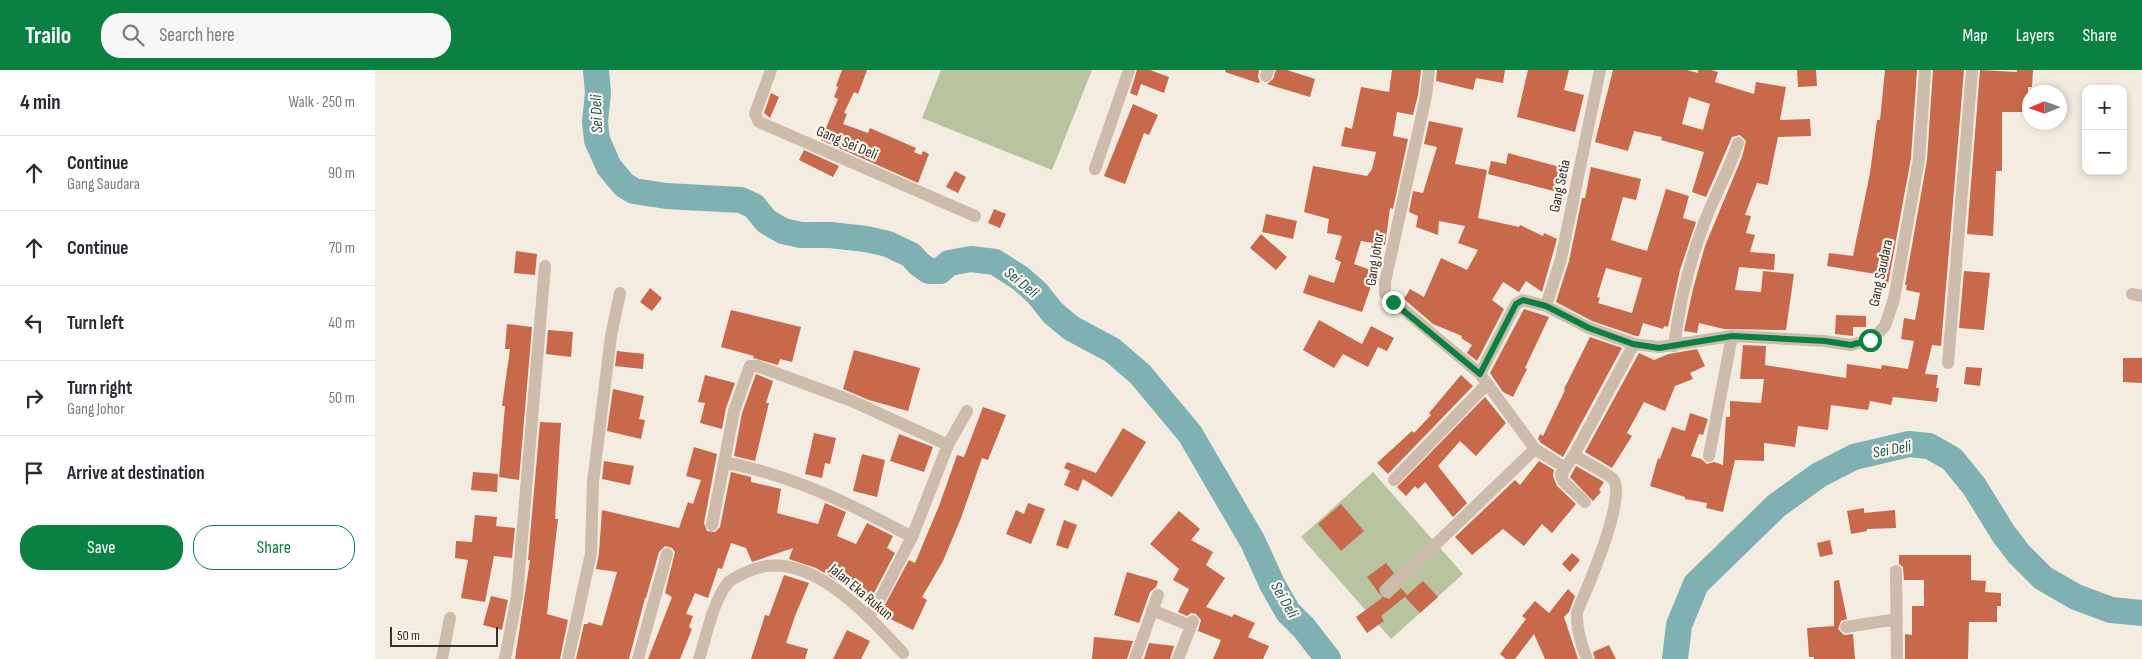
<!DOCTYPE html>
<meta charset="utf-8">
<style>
body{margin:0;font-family:"Sofia Sans Condensed",sans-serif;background:#f7f7f7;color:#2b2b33}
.controls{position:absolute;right:15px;top:15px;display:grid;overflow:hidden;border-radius:10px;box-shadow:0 2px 8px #0003}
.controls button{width:45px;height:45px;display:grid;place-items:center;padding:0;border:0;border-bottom:1px solid #e1e1e2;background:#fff;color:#2b2b33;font:25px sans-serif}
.compass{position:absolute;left:1647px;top:15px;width:45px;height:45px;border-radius:50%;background:#fff;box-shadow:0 2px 8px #0003;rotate:268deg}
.scale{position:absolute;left:15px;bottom:12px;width:108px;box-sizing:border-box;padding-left:5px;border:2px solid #3b302b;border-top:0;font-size:14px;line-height:18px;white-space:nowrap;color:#3b302b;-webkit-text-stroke:4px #fbf5ee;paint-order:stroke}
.stop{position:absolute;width:15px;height:15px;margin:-11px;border:4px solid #0b8043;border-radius:50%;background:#fff}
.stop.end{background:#0b8043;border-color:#fff;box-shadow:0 1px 5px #0008}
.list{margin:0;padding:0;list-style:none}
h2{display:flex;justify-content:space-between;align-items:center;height:65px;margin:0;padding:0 20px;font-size:21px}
h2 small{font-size:16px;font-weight:400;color:#7c7c81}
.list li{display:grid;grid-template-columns:32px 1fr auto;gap:15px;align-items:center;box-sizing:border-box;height:75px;padding:0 20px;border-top:1px solid #e1e1e2}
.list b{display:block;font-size:19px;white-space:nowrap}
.list p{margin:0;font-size:16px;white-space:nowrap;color:#7c7c81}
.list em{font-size:16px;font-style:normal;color:#7c7c81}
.actions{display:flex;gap:10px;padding:15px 20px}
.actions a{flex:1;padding:11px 0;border:1px solid #0b8043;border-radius:20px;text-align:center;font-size:18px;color:#0b8043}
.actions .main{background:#0b8043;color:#fff}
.icon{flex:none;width:28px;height:28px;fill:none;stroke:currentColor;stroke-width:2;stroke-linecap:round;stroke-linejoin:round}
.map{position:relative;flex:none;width:1767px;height:589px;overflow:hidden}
header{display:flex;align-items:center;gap:30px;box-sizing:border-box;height:70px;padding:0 25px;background:#0b8043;color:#fff}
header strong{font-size:24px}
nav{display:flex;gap:28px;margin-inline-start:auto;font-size:18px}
.search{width:350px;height:45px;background:#f7f7f7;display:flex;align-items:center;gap:12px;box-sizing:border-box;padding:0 18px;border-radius:20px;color:#7c7c81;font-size:19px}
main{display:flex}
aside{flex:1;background:#fff}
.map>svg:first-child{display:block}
.green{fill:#b8c4a0}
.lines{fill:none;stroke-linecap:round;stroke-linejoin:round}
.river{stroke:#7fb0b2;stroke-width:26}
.building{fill:#c8694b;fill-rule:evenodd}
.minor{stroke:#cdbbac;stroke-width:12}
.route{stroke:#0b8043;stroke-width:6}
.labels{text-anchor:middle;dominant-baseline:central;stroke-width:4.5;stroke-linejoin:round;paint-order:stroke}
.street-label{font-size:15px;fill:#3b302b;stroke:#fbf5ee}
.water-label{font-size:16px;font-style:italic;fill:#1f5a5e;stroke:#fbf5ee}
</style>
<header>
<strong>Trailo</strong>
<div class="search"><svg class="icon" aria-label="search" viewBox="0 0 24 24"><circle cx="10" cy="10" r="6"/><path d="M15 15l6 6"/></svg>Search here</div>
<nav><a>Map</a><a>Layers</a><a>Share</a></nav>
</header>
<main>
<aside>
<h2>4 min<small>Walk · 250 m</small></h2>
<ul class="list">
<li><svg class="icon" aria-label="ahead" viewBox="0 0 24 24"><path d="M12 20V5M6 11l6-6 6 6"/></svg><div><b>Continue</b><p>Gang Saudara</p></div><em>90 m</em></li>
<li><svg class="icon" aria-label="ahead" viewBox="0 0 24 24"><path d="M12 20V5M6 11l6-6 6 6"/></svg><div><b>Continue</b></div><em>70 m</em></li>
<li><svg class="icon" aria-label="left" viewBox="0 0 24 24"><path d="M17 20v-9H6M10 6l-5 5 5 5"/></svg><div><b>Turn left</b></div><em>40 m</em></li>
<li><svg class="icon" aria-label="right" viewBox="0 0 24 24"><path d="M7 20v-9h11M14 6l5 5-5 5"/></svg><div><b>Turn right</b><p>Gang Johor</p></div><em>50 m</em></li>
<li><svg class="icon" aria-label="arrive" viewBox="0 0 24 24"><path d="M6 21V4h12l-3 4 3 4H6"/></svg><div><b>Arrive at destination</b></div></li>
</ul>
<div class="actions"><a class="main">Save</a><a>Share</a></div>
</aside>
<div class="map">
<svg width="1767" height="589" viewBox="0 0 1767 589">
<rect width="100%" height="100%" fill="#f4ebe1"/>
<!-- green -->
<path class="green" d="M566,0h151l-40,100 -130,-52z
M998,402l90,102 -72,65 -90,-102z"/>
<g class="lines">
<!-- river -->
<path class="river" d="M221,0l2,23 -3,29 2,18 12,27 15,18 10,6 32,5 75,4 13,6 12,15 17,10 18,4h29l36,4 22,5 23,11 8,9 10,7h11l9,-8 22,-4 24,3 25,16 17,15 16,20 18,15 41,22 28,24 50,60 63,108 19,42 16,28 16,16 24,31
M1300,589l4,-34 17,-41 80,-78 43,-31 35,-18 55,-13 20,2 23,13 22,27 29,47 16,21 24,24 33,19 35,13 31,3"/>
</g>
<!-- building -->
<path class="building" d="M467,0h25l-9,24 -4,-2 -10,21 3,1 -4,10 25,9 2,-5 46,20 -2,4 7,3 2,-4 6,3 -11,29 -97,-43 17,-41 -4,-2 4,-10 -2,-1z
M762,0h13l19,7 -5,16 -23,-9 -4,12 -7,-3z
M851,0h33l-1,7 2,5 -2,1 -33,-11z
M901,0h11l28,9 -5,18 -43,-13 6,-5z
M1017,0h29l-3,25 -5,20 -16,-3 -4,24 15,3 -15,70 -3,-1 -5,37 -24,-4 -7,23 22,8 -14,40 -59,-19 6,-18 25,8 7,-21 -6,-3 7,-23 -15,-3 2,-14 -25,-7 9,-46 54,10 5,-7 4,-17 -35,-6 4,-19 7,2 9,-42 28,5z
M1062,0h68l-2,13 -27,-5 -3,12 -37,-9z
M1153,0h41l-5,20 20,5 -9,37 -58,-15z
M1238,0h74l11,3v-3h13l7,2 -3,10 39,12 2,-12 30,5 -6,33 30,-1 1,17 -33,1 -10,48 -11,-2 -12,32 6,1 -5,17 9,2 -5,17 25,2 -1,16 -35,-3 -4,23 26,2 2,-21 31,3 -8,56 -62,-1 -25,-6 -2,10 -13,-2 9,-42 12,-43 37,-89 4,-16 -6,-6 -8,2 -26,60 -14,-5 12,-40 -43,-12 1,-3 -28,-6 -6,20 -33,-9zM1314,27l21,7 -7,26 -21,-6z
M1422,0h19l1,16 -19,1z
M1510,0h32l-6,88 -23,126 -7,-1 1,-8 -55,-9 2,-13 24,3 17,-83 7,-53h3z
M1558,0h31l-23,276 -9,-1 -7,29 13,1 -2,13h3l-2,14 -44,-5 -2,8 -21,-4 -2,9 -37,-5 -3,25 -30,-4 -3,21 -31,-4v18l-29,-1 -12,52 -17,-4 1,-5 -22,-4v-2l-35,-11 8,-28 2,1 12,-32 13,4 5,-18 18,6 -5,16 -4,-1 -8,22 10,3 6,5 7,-2 9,3 3,-48h4v-16l31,2 3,-24h-24l3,-34 23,1 -1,19 81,13 1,-14 34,5 1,-4 26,4 6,-28 -13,-2 3,-21 11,2 5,-27 -14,-3 1,-5h-2l22,-125z
M1605,0l37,2v-2h16l-1,17h-4v25h-26v59h-6l-3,65 -26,-2z
M396,23l8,4 -9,21 -6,-5z
M758,34l25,11 -9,20 -5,-2 -19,51 -21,-8z
M1054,51l34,7 -8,36 32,6 -9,48 41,9 1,-2 23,11 1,-3 13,6 -15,53 -16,-11 -7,11 -16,-10 -11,18 12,9 -27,52 -10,-8 5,-8 -11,-7 1,-2 -29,-12 -29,-25 6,-10 14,8 17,-39 26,12 11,-20 -20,-7 7,-17 -26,-5 -1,14 -22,-8 2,-11 -9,-4 4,-21 10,2 14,-46 -13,-3z
M429,80l35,16 -6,11 -34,-17z
M1133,83l59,16 -6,24 -73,-19 3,-13 15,3z
M1216,97l50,12 -5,21 -13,-3 -12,43 22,7 14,4 19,-62 23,7 -6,22 13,4 -16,48 -12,57 -4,-1 -1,3 -20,-6 -4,13h-3l-44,-15 -36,-19 13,-41 13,-63h3zM1231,198l36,10 -10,35 -34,-10 2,-5 -3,-1z
M580,101l11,6 -8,16 -12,-6z
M619,139l12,5 -6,14 -12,-5z
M891,144l31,7 -4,18 -31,-7z
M886,164l26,23 -11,13 -26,-22z
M141,181l21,3 -2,21 -21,-2z
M1589,201l26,2 -6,57 -25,-2z
M275,218l12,10 -10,13 -12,-9z
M1149,239l25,8 -24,51 2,1 -14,28 -10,-5 -13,-19z
M356,240l70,17 -9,35 -12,-3 -2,6 -25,-7 1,-2 -33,-9z
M1461,245l30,1v11h-13v9l-18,-2z
M944,250l43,24 9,-18 23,12 -7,13 -9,-4 -10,20 -25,-13 -9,14 -31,-18z
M132,254l25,3 -13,153 -20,-3 6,-71h-3l8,-57h-5z
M173,260l25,2 -2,25 -25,-3z
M1215,267l32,11 -59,109 -22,-14 -3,-4 2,-5 3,2 22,-46 -1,-1z
M1322,279l8,17 -15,7 3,6 -18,7 -10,25 -21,-9 -17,31 5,3 -20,32 -27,-16 54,-99 15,7 15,-6z
M479,280l66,18 -12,43 -39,-11 -26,-11z
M242,281l27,3 -1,15 -28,-3z
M1748,288h19v25l-19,-1z
M1591,297l16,1 -2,18 -16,-2z
M381,304l17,7 -7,22h3l-14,58 -21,-5 8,-43z
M330,305l30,8 -9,25 -4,21 -22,-6 5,-20 -7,-1z
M1086,305l12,11 -85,88 -11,-11 35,-32 2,2 17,-18 -2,-2z
M238,319l31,7 -5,23 6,1 -4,19 -34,-8z
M1110,327l21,26 -30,33 -16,-15 -22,25 29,37 -14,14 -28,-35 -7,7 -3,-3 -9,10 -9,-9z
M608,337l23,8 -18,45 -6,-2 -21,60 -18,43 -21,36 5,3 -14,30 -33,-16 29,-54 6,3 24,-57 18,-51 7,2z
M165,352l21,1 -6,96h3l-11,95 21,6 -8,39h-45l15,-99h-2z
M748,358l23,14 -34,55 -29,-18 -5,12 -14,-6 6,-14 -6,-3 3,-6 29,11z
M439,363l22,5 -6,26 -5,-1 -3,15 -17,-4z
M524,364l34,13 -9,25 -34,-11z
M319,377l23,7 -13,69 3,8 8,1 5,-5 11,-55 20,5v5l30,7 -4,24 41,11 7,-21 21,9 -9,24 19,8 11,-21 26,13 -6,12 8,5 -21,40 -7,11 -15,-12 1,-2 -37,-22 -27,-9 4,-11 -41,14 -6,-14 -15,-5 -9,26 -4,-1 -10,30 -13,-5 -9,21 7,2 -4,11 3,2 -12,30h-32l24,-62 -7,-4 10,-41 -3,-4 -7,-2 -6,6 -13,46h-1l-16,61h-53l8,-35h4v-2l14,4 15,-54 -21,-3 3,-16 3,-43 77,18 9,-26 5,2 8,-24 -15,-4z
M487,384l23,6 -8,37 -24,-6z
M229,391l30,5 -4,19 -28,-6z
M1164,391l15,9 -1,6 4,10 19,18 -24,29 -10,-9 -18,22 -21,-17 -31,26 -17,-18 60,-57 5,5z
M1201,396l28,16 -5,8 2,2 -8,9 -23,-24z
M98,402l25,2 -1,18 -26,-2z
M653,433l17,6 -14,35 -25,-10 10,-24 8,4z
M966,434l23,27 -23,20 -23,-27z
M1489,438v5l31,-3 1,18 -29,1v2l-16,3 -4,-23z
M804,441l21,18 -9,11 22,12 -7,13 19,13 -19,29 26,10 2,-3 21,9 -7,14 21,9 -6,13h-50l8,-19 -23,-9 3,-11 -5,-6 -5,-1 -4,3 -9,-4 11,-23 -16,-9 6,-11 -29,-25z
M100,445l22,2 -1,9 19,2 -3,30 -18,-2 -9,46 -24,-4 7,-38 -13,-2 1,-17 16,1z
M689,450l13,5 -9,24 -12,-4z
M1455,470l3,14 -13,3 -3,-14z
M1197,483l8,7 -10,12 -8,-8z
M1524,485h72v25l15,1 -1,11 16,1v13h-4v16h-28l-1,37h-63v-25l7,1v-29h12v-26h-20l-1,-13 -4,-3z
M1011,493l8,10 -15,15 2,8 -14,-19z
M752,502l31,9 -2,6 -6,5 -11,31 -25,-8z
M409,505l25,8 -14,33 -9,27 22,6 -3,10h-54l14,-44 4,1z
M1464,510l8,39 -6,2 -3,8 6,6 9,-1 2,25h-41v-2h-5l-2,-29 27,-2v-45z
M1048,511l15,16 -18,16 -15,-16z
M1026,518l6,7 -26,21 3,5 -17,12 -11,-16 26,-19 -1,-2 8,3z
M1193,519l7,7 -6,16 -5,5 14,42h-33l-11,-25 -19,25h-9l-6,-5 26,-35 -4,-3 13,-15 14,12z
M116,526l17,4 -6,30 -19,-5z
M472,560l23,11 -9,18h-28z
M719,567l39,4 -6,18h-35z
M774,573l25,3 -4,13h-26z
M1234,575l7,14h-21l-2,-7z"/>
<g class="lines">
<!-- minor -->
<path class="minor" d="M396,0l-16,44 4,8 216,94
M1054,0l-3,26 -41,186v12l95,80 55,75 29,18
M891,6l2,-6
M720,99l34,-99
M1757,224l10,2
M1171,236l15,-47 39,-189
M1299,276c5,-40 14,-79 28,-117 10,-29 26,-56 36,-86
M1573,293l24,-293
M1105,304l36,-70 7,-4 23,6 43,22 45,16 25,3 73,-11 93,5 26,4 21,-6 13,-13 9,-27 25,-140 6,-89
M1199,385c8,6 34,18 39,24 15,17 -27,112 -36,133 -1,16 4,32 10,47
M1334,386l23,-120
M349,392c70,14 127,42 188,75
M1019,410l93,-96
M1210,432l-22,-21 -2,-7 13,-19 60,-111
M337,455l22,-114 16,-45h7l95,35 96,44
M1521,501l1,88
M1012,521l148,-142
M777,540l39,16
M494,546l12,-19 31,-60 36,-92 19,-34
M1471,557l51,-8
M67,589l8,-41
M130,589l12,-63 28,-330
M193,589l23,-106 2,-71 18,-146 9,-43
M263,589l29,-105
M324,589c8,-24 13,-55 28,-75 4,-6 14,-9 20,-12 58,-28 120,42 156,81
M760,589l23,-64
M803,589l15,-38"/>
</g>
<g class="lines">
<!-- route -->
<path class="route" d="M1018,232l87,72 36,-70 7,-4 23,6 43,22 44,16 26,4 73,-12 93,5 26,4 19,-5"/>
</g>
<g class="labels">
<!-- street labels -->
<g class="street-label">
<text transform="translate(472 73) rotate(23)">Gang Sei Deli</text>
<text transform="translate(1185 116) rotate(-78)">Gang Setia</text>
<text transform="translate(1000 189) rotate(-81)">Gang Johor</text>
<text transform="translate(1506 203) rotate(-78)">Gang Saudara</text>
<text transform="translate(486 522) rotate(40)">Jalan Eka Rukun</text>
</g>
<!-- water labels -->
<g class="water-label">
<text transform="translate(222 44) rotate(-92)">Sei Deli</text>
<text transform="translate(646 213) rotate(39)">Sei Deli</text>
<text transform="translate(1517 380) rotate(-10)">Sei Deli</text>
<text transform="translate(909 530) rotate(60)">Sei Deli</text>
</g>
</g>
</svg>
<div class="controls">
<button>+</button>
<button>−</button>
</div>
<svg class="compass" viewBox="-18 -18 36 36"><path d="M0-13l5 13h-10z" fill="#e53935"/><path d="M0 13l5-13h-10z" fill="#7c7c81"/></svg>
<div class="scale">50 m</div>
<div class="stop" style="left:1495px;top:270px"></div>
<div class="stop end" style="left:1018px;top:232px"></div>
</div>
</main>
